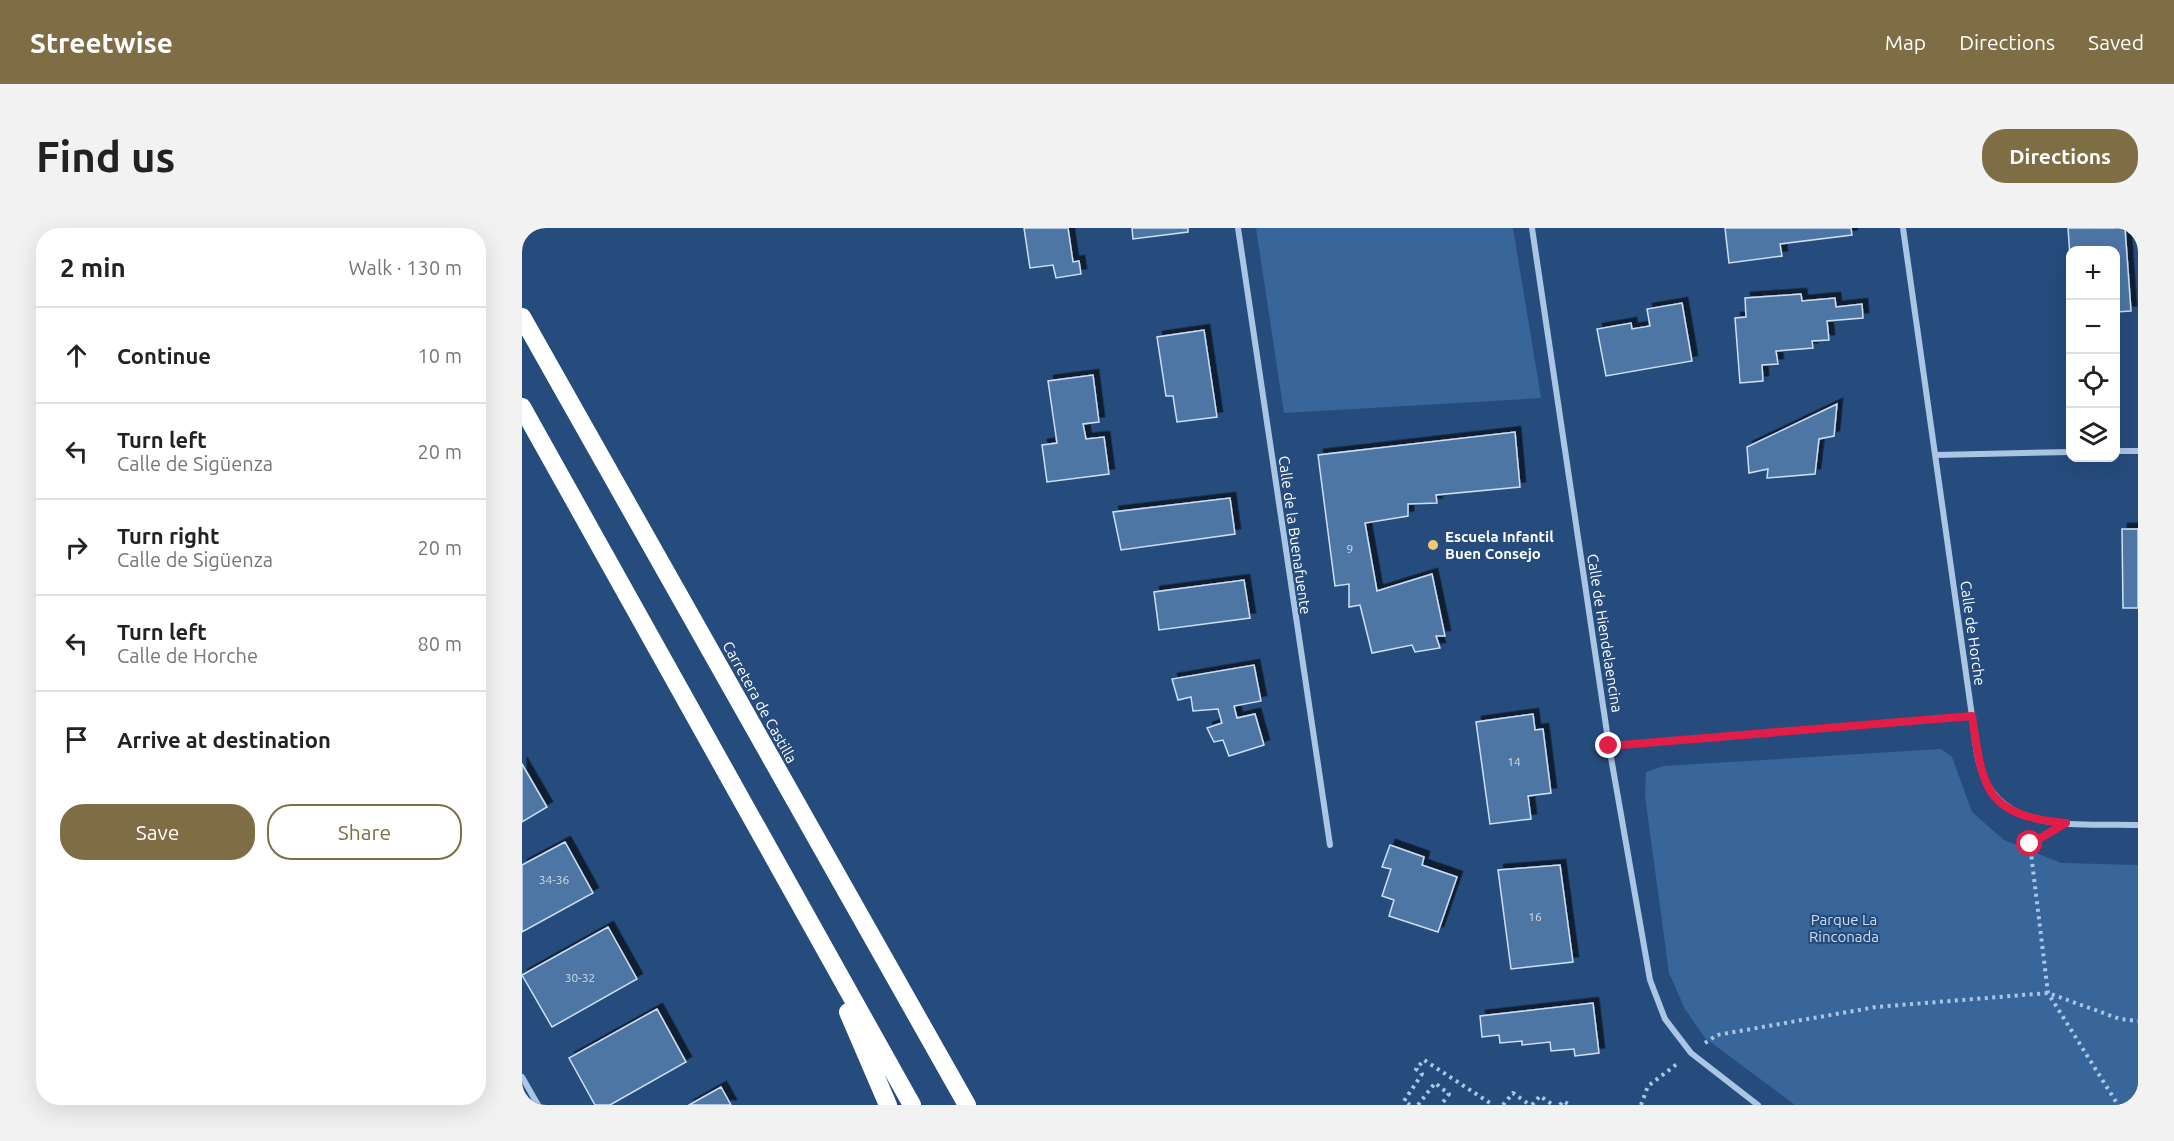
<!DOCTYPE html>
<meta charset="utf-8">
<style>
body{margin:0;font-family:Ubuntu,sans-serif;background:#f2f2f2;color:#222}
.controls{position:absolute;right:18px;top:18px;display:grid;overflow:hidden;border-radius:12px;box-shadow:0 6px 24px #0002}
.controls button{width:54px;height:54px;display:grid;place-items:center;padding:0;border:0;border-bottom:2px solid #e0e0e0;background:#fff;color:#222;font:30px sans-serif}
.stop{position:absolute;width:18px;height:18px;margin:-14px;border:4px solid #e11d48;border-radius:50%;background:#fff}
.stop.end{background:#e11d48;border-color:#fff;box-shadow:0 2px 6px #0008}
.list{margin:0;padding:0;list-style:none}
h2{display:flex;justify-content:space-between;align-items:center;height:78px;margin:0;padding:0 24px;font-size:26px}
h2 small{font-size:20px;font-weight:400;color:#767676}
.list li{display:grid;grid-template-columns:39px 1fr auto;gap:18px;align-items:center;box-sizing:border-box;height:96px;padding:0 24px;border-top:2px solid #e0e0e0}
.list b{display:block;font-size:22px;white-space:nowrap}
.list p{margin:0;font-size:20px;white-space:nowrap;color:#767676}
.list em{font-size:20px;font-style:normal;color:#767676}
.actions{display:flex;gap:12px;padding:18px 24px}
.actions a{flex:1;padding:14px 0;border:2px solid #7e6d45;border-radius:24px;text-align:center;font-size:21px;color:#7e6d45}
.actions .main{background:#7e6d45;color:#fff}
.icon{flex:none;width:33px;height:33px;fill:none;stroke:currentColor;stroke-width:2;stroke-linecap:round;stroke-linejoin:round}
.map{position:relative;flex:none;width:1616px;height:877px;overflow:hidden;border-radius:24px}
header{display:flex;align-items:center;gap:36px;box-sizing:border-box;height:84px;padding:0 30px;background:#7e6d45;color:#fff}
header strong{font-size:28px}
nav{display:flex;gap:33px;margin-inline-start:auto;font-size:21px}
.intro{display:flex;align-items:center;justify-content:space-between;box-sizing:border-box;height:144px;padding:0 36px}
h1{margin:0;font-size:42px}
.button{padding:15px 27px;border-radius:24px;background:#7e6d45;color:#fff;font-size:21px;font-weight:700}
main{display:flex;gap:36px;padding:0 36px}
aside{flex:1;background:#fff;border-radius:24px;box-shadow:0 6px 24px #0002}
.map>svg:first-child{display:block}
.green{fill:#39669a}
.building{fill:#4e76a5;stroke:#cedff4;stroke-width:1.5;filter:url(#shadow)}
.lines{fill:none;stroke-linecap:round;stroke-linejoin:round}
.path{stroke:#abc5e5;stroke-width:4;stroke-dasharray:3 4.5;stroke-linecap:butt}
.street{stroke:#abc5e5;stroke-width:6}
.highway{stroke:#fff;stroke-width:18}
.route{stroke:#e11d48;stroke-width:8}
.poi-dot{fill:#eec970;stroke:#264c7d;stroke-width:2}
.labels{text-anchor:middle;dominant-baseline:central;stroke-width:4.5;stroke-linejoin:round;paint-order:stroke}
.number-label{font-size:12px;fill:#d3dde8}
.street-label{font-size:15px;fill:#fff;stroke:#264c7d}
.poi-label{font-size:15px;font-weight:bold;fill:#fff;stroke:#264c7d;text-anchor:start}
.park-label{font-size:15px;fill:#cedff4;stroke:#264c7d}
</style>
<header>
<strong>Streetwise</strong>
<nav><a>Map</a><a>Directions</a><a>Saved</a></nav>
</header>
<div class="intro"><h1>Find us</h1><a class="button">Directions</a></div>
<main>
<aside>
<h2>2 min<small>Walk · 130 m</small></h2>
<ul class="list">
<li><svg class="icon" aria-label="ahead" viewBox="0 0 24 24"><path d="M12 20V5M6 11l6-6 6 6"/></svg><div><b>Continue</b></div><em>10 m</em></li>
<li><svg class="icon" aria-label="left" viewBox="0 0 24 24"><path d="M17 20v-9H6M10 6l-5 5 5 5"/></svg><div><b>Turn left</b><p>Calle de Sigüenza</p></div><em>20 m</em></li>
<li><svg class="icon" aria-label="right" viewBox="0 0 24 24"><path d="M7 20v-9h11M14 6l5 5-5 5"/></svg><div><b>Turn right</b><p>Calle de Sigüenza</p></div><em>20 m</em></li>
<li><svg class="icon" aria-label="left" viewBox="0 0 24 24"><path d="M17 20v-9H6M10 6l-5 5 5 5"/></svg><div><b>Turn left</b><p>Calle de Horche</p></div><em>80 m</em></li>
<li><svg class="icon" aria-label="arrive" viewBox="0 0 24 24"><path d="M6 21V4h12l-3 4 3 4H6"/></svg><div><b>Arrive at destination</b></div></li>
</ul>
<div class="actions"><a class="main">Save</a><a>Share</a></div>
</aside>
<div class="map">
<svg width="1616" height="877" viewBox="0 0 1616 877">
<defs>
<filter id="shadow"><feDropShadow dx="5.5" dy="-5.5" stdDeviation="0" flood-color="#0009"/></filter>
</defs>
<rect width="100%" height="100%" fill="#264c7d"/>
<!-- green -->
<path class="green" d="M734,0h257l28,170 -257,15z
M1419,521l11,8 20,55 32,28 57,23 77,2v240h-343l-90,-67 -20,-29 -16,-36 -24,-177 1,-24 18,-6z"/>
<!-- building -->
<path class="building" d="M502,0h44l5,34 6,-1 2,13 -25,4 -3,-13 -23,3z
M610,0h56v4l-55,7z
M1203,0h126l1,7 -72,9 2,12 -53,7z
M1546,0h57l6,83 -15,1v-62h-46v7z
M1279,66l1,7 33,-3 1,9 26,-3 1,14 -36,3 2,19 -17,1 1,7 -37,3 2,13 -16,1 1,16 -23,2 -5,-65 11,-1 -1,-19z
M1160,75l10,58 -86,15 -9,-47 34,-6 1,6 18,-3 -3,-17z
M682,102l13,87 -40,5 -4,-26h-7l-9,-59z
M571,147l6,47 -16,2 3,15 18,-2 5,37 -62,8 -5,-37 15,-2 -9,-62z
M1315,176l-3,32 -15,3 -4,35 -48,4 1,-9 -19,4 -2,-26z
M993,204l5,55 -84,8 1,8 -29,1v12l-43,7 12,68 55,-17 13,62h-9l4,12 -25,4 -3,-7 -40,8 -12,-48 -11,2v-23l-14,2 -17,-131z
M708,270l5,36 -114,16 -8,-38z
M1600,301h16v79h-15z
M722,352l6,38 -91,12 -5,-38z
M732,437l7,36 -27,5 3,12 18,-4 9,31 -35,11 -6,-16 -9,2 -7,-14 15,-5 -4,-14 -25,2 -2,-14 -13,3 -6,-21z
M1011,486l2,16 8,-1 8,64 -23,3 3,23 -41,5 -14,-102z
M0,536l25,43 -25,15z
M43,614l28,51 -71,39v-67z
M868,617l34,12 -2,8 35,12 -19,55 -49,-16 5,-16 -12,-4 9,-27 -9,-2z
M1038,637l13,97 -62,7 -13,-99z
M86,699l29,52 -85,48 -30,-52z
M1071,775l6,50 -24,3 -1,-7 -23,2 -1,-9 -28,3v-4l-22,2 -1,-8 -17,2 -2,-21z
M135,781l29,53 -76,43h-15l-26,-47z
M199,859l10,18h-42z"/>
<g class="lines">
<!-- path -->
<path class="path" d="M1517,611l-9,6 18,148 70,112
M1183,815l12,-8 159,-28 172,-14 72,26 18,2
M888,877l-6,-4 18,-27 -6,-5 8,-9 69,45
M896,877l17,-22 14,11 -8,11
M981,877l10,-12 17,12
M1010,877l8,-9 13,9
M1038,877l3,-4 7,4
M1119,877l7,-19 29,-22"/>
<!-- street -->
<path class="street" d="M716,0l92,617
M1010,0l77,518 41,234 15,39 26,34 67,52
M1594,223h22
M1414,227l134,-3
M1450,488c2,16 3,34 8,50 19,70 101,57 158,59
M1087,518l363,-30 -69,-488
M0,849l16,28"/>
<!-- highway -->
<path class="highway" d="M0,89l445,788
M0,179l390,698
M326,784l40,93"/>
</g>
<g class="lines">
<!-- route -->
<path class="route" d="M1087,518l363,-30c11,73 12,99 94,107l-36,21"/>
</g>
<!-- markers -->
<circle class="poi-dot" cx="911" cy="317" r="6"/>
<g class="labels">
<!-- number labels -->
<g class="number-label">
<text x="828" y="320">9</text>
<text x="992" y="533">14</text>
<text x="32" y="651">34-36</text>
<text x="1013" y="688">16</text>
<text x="58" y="749">30-32</text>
</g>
<!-- street labels -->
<g class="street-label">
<text transform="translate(773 307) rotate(82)">Calle de la Buenafuente</text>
<text transform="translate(1083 405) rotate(81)">Calle de Hiendelaencina</text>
<text transform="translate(1451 405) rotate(82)">Calle de Horche</text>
<text transform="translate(238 474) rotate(61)">Carretera de Castilla</text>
</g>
<!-- poi labels -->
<g class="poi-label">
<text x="923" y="308">Escuela Infantil<tspan x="923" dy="17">Buen Consejo</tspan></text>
</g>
<!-- park labels -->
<g class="park-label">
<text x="1322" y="691">Parque La<tspan x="1322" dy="17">Rinconada</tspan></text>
</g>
</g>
</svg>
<div class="controls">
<button>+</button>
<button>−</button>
<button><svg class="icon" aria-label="locate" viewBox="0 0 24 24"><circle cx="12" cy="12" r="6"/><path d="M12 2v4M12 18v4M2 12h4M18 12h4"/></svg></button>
<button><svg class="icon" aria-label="layers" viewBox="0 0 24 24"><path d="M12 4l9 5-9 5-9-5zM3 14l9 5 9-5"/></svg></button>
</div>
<div class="stop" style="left:1508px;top:616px"></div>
<div class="stop end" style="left:1087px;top:518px"></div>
</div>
</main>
